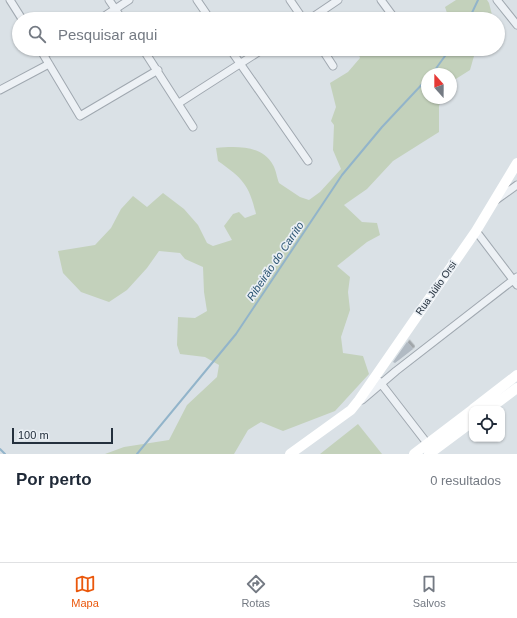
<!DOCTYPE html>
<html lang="pt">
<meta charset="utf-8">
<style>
body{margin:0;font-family:Helvetica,sans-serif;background:#f6f6f7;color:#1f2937}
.controls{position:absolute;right:12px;bottom:12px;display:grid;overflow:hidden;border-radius:8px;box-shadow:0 1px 3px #0004}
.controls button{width:36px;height:36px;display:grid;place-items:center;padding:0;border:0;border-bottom:1px solid #e0e1e3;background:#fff;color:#1f2937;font:20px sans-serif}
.compass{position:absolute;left:421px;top:68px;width:36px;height:36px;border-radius:50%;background:#fff;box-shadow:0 1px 3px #0004;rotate:339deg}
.scale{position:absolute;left:12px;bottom:10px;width:101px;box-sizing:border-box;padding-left:4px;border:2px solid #24303d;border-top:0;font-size:11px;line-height:14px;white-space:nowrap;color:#24303d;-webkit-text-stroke:3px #eaeff4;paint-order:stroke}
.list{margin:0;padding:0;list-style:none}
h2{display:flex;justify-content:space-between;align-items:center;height:52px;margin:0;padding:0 16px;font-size:17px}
h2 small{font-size:13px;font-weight:400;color:#747a83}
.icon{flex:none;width:22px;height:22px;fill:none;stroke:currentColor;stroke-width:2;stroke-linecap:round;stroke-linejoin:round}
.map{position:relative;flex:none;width:517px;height:454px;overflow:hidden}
.search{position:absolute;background:#fff;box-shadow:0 1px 3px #0004;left:12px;right:12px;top:12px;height:44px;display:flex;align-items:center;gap:10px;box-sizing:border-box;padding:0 14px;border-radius:22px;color:#747a83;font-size:15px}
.sheet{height:108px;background:#fff}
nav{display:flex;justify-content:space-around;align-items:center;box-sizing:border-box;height:56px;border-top:1px solid #e0e1e3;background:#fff;font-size:11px;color:#747a83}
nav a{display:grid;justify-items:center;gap:2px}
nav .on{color:#ea580c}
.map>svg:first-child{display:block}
.green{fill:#c3d1bb}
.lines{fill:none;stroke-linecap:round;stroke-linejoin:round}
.stream{stroke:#92b4ca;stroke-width:2}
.building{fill:#b1bac3;filter:url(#shadow)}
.street-casing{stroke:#a0a8b0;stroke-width:9}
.street{stroke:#edf1f5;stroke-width:7}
.secondary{stroke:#fff;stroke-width:10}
.labels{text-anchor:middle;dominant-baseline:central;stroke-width:3.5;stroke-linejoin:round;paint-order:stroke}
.street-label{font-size:10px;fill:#24303d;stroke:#eaeff4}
.water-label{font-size:11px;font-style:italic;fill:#2b5573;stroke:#eaeff4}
</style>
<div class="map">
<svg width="517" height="454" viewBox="0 0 517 454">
<defs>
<filter id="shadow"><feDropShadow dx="2.5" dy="-2.5" stdDeviation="0" flood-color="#0004"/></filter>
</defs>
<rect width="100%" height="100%" fill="#dae1e6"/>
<!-- green -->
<path class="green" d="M456,0h31l2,3 4,16h-44l-4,-12z
M357,49h119l-6,21 -19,12v-8h-24v24h15l-3,8v26l-46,29 -26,28 -23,16 18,17 15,1 3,12 -13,7 -30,24 13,11 -2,15 2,18 -9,27 2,16 20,3 6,18 -34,37 -52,20 -22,-9 -13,8 -14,24h-129l19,-7 45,-7 18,-35 30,-28 2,-12 -14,-8 -25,-3 -3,-9 1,-28 17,1 12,-7 -3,-19 -1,-25 -18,-8 -5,-6 -21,-2 -12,17 -20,22 -18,12 -28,-10 -18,-19 -5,-22 37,-6 16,-17 10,-19 12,-13 14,11 16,-14 21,16 14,16 9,18 6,3 19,-6 -8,-14 9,-12 6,-2 6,6 11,-4c-7,-30 -14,-36 -38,-53l-2,-13c20,-2 46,-3 57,17 3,5 4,13 6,18l21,14 9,3 11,-8 21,-23 -8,-19 1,-25 -3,-4 5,-14 -6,-24 18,-11 12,-14z
M358,424l24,30h-62z"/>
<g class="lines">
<!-- stream -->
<path class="stream" d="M469,19l9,-19
M432,74l18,-25
M0,449l5,5
M137,454l99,-120 106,-159 40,-48 45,-48"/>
</g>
<!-- building -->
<path class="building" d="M407,342l6,7 -18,14 -2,-1z"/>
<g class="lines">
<!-- street casing -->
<g class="street-casing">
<path id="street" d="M10,0l12,19
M109,0l13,19
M197,0l13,19
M290,0l13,19
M381,0l14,19
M497,0l20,25
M100,19l29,-19
M310,19l28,-19
M40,49l40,67 78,-46
M143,49l50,78
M230,49l78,112
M322,49l11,17
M44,55l9,-6
M0,90l49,-26
M179,103l84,-54
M496,200l21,-15
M476,231l41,54
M379,381l51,66
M362,400l34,-29 121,-94"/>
</g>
<!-- street -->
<use href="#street" class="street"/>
<!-- secondary -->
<path class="secondary" d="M473,409l44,-34
M489,409l28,-21
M290,454l61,-44 8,-10 117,-169 41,-68
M414,454l58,-44
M429,454l43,-32"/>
</g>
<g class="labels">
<!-- street labels -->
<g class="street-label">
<text transform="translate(436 288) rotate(-55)">Rua Júlio Orsi</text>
</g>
<!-- water labels -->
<g class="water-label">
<text transform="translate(275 261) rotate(-56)">Ribeirão do Carrito</text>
</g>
</g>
</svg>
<div class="controls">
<button><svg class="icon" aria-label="locate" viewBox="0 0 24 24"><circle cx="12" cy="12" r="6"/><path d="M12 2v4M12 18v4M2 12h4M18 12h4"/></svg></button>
</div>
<svg class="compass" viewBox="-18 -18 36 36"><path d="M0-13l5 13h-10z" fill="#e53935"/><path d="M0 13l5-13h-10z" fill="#747a83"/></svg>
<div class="scale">100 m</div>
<div class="search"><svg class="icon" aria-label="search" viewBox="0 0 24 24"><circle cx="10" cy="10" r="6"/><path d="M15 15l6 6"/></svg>Pesquisar aqui</div>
</div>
<section class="sheet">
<h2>Por perto<small>0 resultados</small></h2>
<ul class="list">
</ul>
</section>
<nav>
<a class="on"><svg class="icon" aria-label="map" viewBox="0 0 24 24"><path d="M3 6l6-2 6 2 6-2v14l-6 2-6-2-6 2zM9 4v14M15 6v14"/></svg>Mapa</a>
<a><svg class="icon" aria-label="directions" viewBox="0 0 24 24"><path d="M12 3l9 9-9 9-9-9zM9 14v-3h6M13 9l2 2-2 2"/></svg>Rotas</a>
<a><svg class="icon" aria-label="saved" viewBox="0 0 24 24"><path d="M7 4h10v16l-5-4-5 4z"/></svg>Salvos</a>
</nav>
